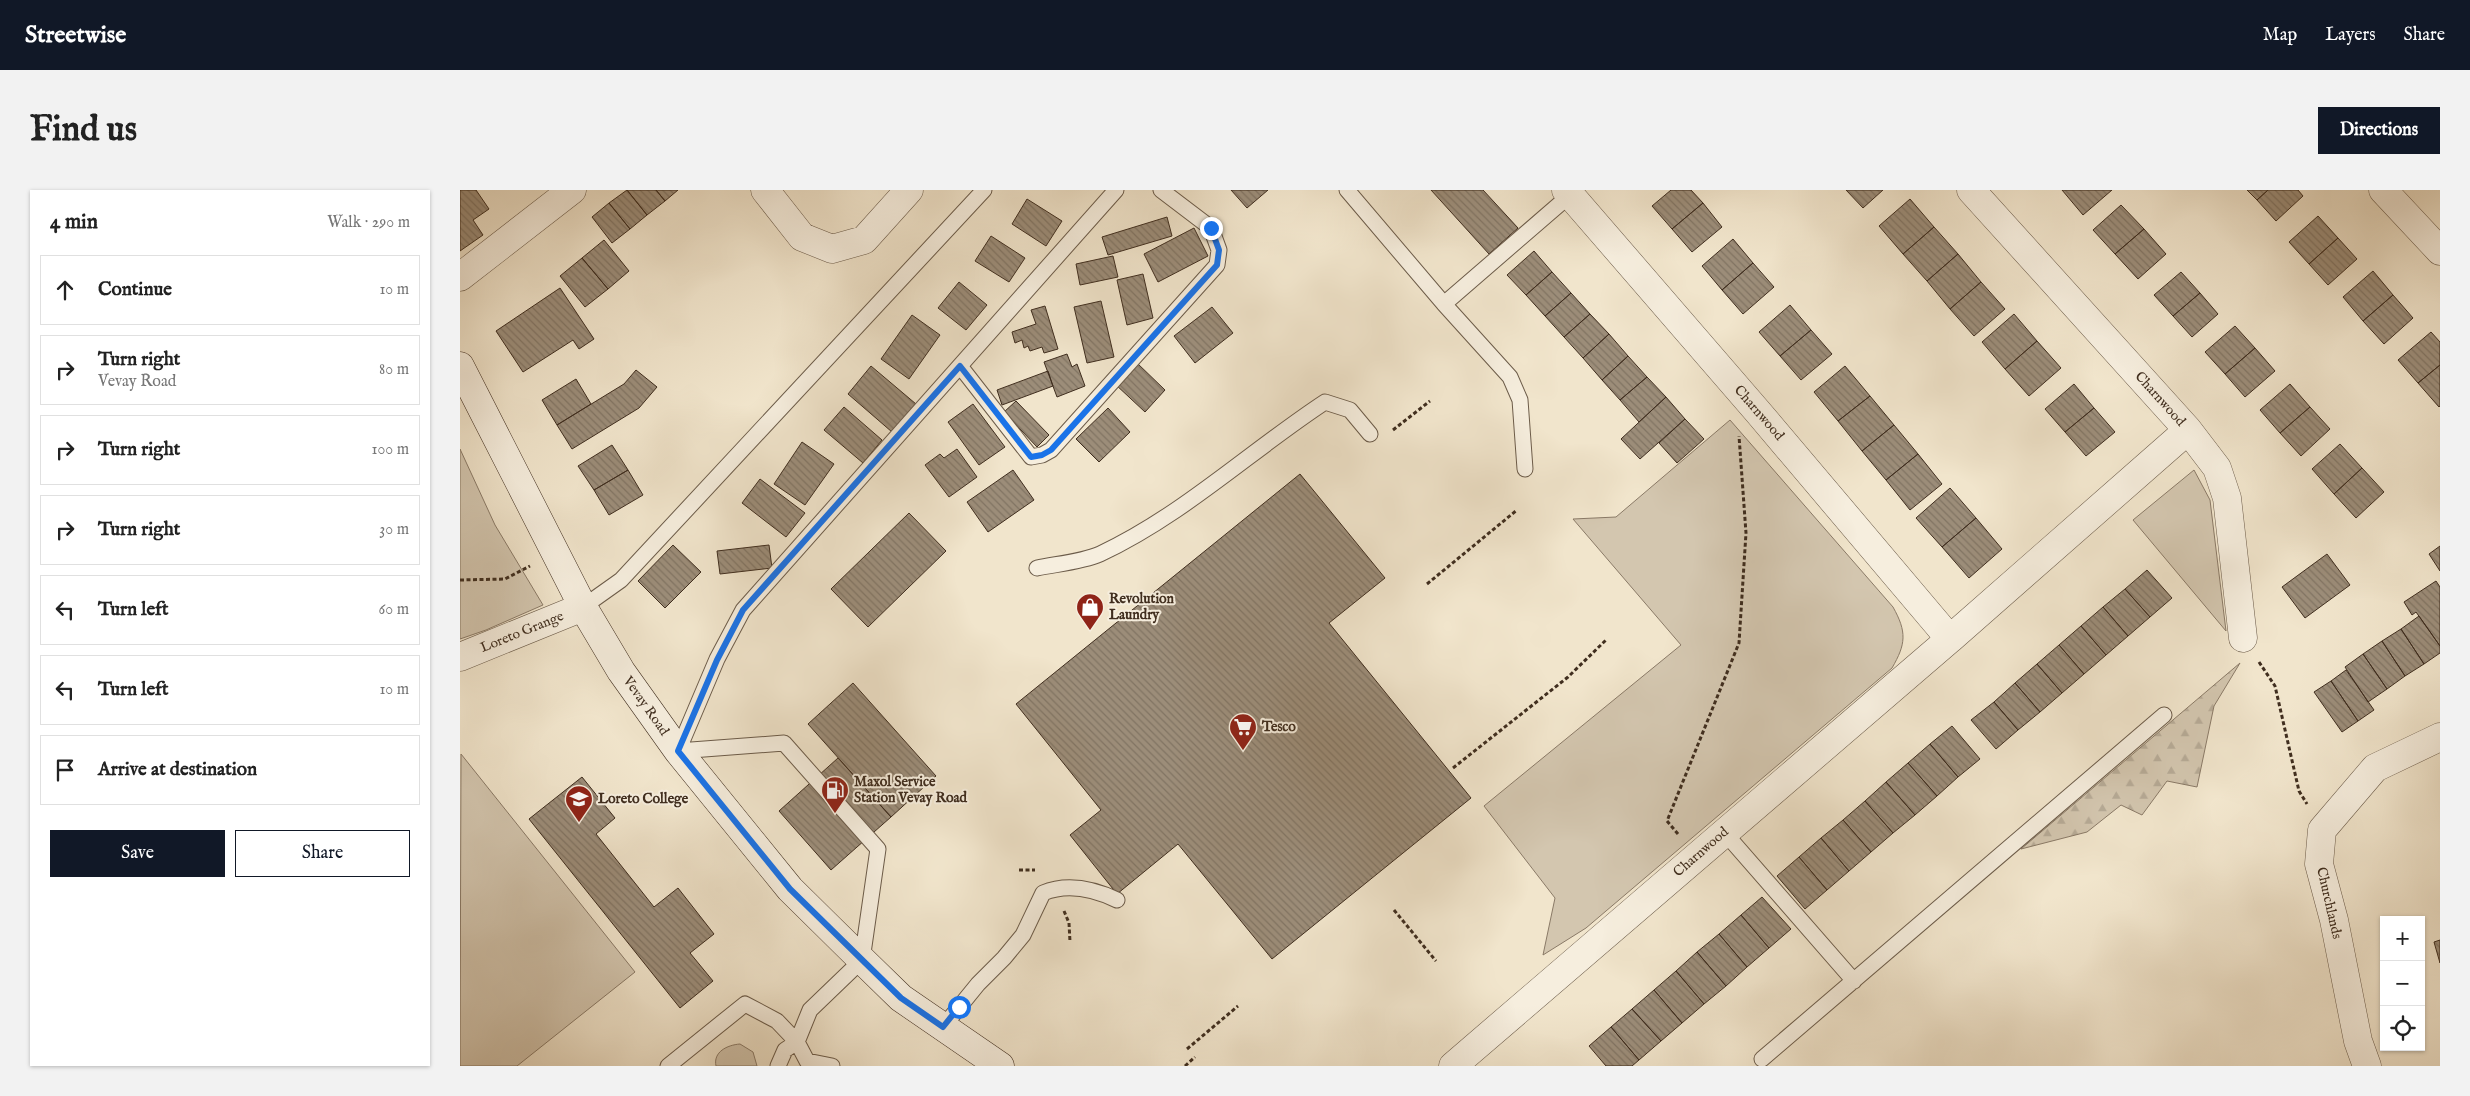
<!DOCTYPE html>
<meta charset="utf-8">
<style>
body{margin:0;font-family:"IM FELL English",serif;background:#f2f2f2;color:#222}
.controls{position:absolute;right:15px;bottom:15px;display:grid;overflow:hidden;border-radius:0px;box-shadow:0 1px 4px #0004}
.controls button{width:45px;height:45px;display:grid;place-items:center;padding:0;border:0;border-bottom:1px solid #e0e0e0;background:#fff;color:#222;font:25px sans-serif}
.stop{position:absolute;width:15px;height:15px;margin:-11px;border:4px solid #1a73e8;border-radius:50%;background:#fff}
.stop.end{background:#1a73e8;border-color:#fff;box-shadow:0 1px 5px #0008}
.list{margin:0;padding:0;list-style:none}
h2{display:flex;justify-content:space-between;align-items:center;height:65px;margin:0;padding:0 20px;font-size:21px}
h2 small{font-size:16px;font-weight:400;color:#767676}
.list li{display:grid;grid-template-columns:32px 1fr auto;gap:15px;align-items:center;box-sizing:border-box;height:70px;margin:0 10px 10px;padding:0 10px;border:1px solid #e0e0e0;border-radius:0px}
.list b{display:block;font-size:19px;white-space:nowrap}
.list p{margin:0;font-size:16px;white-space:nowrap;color:#767676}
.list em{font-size:16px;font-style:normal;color:#767676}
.actions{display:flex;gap:10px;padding:15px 20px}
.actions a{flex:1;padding:11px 0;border:1px solid #111827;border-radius:0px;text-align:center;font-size:18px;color:#111827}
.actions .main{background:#111827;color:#fff}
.icon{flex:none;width:28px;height:28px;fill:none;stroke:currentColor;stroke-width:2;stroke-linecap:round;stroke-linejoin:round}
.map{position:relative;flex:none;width:1980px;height:876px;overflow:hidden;border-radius:0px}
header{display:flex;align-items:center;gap:30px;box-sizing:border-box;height:70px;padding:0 25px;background:#111827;color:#fff}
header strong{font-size:24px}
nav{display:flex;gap:28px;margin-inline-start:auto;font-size:18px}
.intro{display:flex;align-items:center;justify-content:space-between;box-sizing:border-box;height:120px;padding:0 30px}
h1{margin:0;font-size:35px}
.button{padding:12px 22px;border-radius:0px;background:#111827;color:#fff;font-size:18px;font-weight:700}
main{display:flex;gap:30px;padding:0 30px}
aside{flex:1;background:#fff;border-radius:0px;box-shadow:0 1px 4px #0004}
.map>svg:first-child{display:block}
.green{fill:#d3c6af;stroke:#8a7a67}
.forest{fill:url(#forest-firs);stroke:#8a7a67}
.building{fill:url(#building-back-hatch);stroke:#402e1f}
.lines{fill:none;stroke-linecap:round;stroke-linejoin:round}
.lane-casing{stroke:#6c5c4a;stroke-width:17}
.street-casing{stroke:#6c5c4a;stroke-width:29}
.secondary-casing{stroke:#402e1f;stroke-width:29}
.path{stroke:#402e1f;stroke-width:3;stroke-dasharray:4 2.5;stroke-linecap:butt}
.lane{stroke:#f6eede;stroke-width:15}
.street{stroke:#f6eede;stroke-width:28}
.secondary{stroke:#f6eede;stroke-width:28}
.route{stroke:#1a73e8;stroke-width:6}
.labels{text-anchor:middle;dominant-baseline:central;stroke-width:4;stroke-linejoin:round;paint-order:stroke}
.street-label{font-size:14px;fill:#402e1f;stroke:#f6eede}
.poi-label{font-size:14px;font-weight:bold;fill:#402e1f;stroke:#f6eede;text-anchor:start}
</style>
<header>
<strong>Streetwise</strong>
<nav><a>Map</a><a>Layers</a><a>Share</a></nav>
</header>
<div class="intro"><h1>Find us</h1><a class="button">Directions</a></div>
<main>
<aside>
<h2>4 min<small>Walk · 290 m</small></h2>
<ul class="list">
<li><svg class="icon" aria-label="ahead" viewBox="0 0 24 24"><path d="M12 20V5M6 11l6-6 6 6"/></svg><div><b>Continue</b></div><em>10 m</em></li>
<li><svg class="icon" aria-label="right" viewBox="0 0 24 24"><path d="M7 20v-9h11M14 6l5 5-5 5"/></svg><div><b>Turn right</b><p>Vevay Road</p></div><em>80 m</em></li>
<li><svg class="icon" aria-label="right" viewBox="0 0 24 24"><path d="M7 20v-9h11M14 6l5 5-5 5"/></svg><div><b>Turn right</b></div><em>100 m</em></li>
<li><svg class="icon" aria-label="right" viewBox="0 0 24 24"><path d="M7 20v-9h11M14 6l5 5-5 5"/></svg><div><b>Turn right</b></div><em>30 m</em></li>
<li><svg class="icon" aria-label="left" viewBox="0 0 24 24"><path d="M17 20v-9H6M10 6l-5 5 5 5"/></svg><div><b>Turn left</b></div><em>60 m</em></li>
<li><svg class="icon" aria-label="left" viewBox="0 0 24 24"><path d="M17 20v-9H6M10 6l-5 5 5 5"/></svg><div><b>Turn left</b></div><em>10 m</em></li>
<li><svg class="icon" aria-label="arrive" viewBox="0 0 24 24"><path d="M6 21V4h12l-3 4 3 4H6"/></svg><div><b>Arrive at destination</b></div></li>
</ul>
<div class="actions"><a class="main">Save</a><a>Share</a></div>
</aside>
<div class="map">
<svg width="1980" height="876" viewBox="0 0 1980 876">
<defs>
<pattern id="forest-firs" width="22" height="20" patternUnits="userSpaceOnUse" patternTransform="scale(1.25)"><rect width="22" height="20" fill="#d3c6af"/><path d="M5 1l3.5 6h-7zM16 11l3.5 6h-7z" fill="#b6aa96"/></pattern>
<pattern id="building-back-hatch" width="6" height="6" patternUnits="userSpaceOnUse" patternTransform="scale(1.25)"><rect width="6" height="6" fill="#9c8d79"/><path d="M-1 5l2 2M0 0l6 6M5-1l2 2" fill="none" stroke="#817463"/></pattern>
</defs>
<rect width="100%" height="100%" fill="#f1e5cc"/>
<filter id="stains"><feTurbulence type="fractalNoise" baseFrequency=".004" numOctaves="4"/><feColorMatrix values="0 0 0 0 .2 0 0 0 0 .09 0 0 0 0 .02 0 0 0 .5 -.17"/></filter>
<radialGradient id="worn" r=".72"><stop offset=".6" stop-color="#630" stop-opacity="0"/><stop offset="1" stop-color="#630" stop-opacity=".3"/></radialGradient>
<!-- green -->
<path class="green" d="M1270,230l163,187c14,25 13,37 -1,61l-306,260 -43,27 12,-57 -71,-92 197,-161 -108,-126 43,-2z
M0,259l35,76 48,80 -57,25 -26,9z
M1734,280l16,30 16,131 -93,-111z
M1,564l174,218 -118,94h-57z
M280,854l13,8 4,14h-41c-3,-14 11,-21 24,-22z"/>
<!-- forest -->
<path class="forest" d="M1780,473l-26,43 -17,81 -30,-6 -25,34 -21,-10 -34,27 -66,17z"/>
<!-- building -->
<path class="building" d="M0,0h16l13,19 -16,11 10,15 -23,16z
M167,0l20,25 -17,14 -21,-26z
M167,0h29l9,11 -18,14z
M196,0h22l-13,11z
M771,0h37l-21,18z
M971,0h52l35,38 -29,26z
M1211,0h20l12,13 -31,26 -20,-23z
M1386,0h37l-20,18z
M1602,0h50l-29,25z
M1787,0h21l-11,10z
M1808,0h30l5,6 -27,25 -19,-21z
M567,9l35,22 -16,25 -34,-22z
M1450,9l24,28 -31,27 -24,-28z
M149,13l21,26 -18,14 -20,-26z
M1243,13l19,24 -30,25 -20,-23z
M1661,15l23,24 -29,25 -22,-24z
M1858,26l20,22 -29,26 -20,-22z
M707,27l5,19 -64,19 -6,-18z
M1474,37l24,27 -31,27 -24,-27z
M734,38l14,28 -50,26 -14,-28z
M1684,39l22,25 -28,25 -23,-25z
M531,46l34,22 -16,24 -34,-21z
M1878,48l19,21 -29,26 -19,-21z
M1273,49l20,24 -31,27 -20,-24z
M144,50l25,31 -21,18 -26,-31z
M1074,61l18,21 -26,23 -19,-20z
M1498,64l23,28 -31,27 -23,-28z
M653,66l5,21 -38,8 -4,-21z
M122,68l26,31 -23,18 -25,-31z
M1293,73l21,24 -31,27 -21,-24z
M1913,81l20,24 -30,26 -20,-24z
M1092,82l19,21 -26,23 -19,-21z
M1721,82l19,21 -27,23 -19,-21z
M683,84l10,44 -26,7 -10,-45z
M499,92l28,23 -21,25 -28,-22z
M1521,92l24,27 -31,27 -24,-27z
M100,98l34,51 -15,10 -6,-9 -50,32 -27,-41z
M1111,103l19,21 -26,23 -19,-21z
M1740,103l18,21 -26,23 -19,-21z
M1933,105l20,23 -29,26 -21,-23z
M641,111l13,56 -27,6 -13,-56z
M1330,115l21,25 -31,26 -21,-24z
M585,116l13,43 -14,4 -2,-6 -12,4 -2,-5 -4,2 -2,-8 -7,3 -3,-11 24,-8 -5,-14z
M752,117l21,26 -38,30 -21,-27z
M1130,124l19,20 -26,24 -19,-21z
M1554,124l23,27 -32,28 -23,-27z
M452,125l28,20 -31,44 -28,-20z
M1775,136l20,22 -30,26 -20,-22z
M1351,140l21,24 -31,26 -21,-24z
M1971,142l9,10v23l-22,18 -20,-23z
M1149,144l19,22 -26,24 -19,-22z
M1577,151l24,27 -32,28 -24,-27z
M1795,158l20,23 -30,26 -20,-23z
M607,164l5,13 5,-3 8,22 -28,11 -13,-35z
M1168,166l19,21 -27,23 -18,-20z
M676,172l29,28 -20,22 -30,-28z
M1980,175v41l-1,1 -21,-24z
M411,176l45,38 -24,28 -44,-38z
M1385,176l25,30 -32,25 -24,-29z
M176,180l21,17 -18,21 -67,41 -15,-24 67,-41z
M588,181l5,15 -51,19 -5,-15z
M1187,187l19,20 -27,25 -19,-22z
M116,189l15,25 -34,21 -15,-25z
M1614,194l20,24 -29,24 -20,-23z
M1830,194l20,23 -30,26 -20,-23z
M1410,206l24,29 -32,26 -24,-30z
M1206,207l19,22 -45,40 -19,-20z
M556,211l33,34 -12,12 -33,-35z
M513,214l32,43 -26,18 -31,-43z
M384,217l38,33 -19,23 -39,-33z
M1850,217l20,22 -29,27 -21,-23z
M648,218l22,24 -31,30 -23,-23z
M1634,218l21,24 -29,24 -21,-24z
M1225,229l19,20 -27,24 -18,-20z
M1434,235l24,29 -32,26 -24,-29z
M342,252l32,22 -29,41 -31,-21z
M1880,254l22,24 -28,26 -22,-25z
M152,255l16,25 -34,20 -16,-24z
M497,259l20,28 -28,20 -24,-32 15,-11 4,4z
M1458,264l24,30 -32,26 -24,-30z
M1902,278l22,24 -28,26 -22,-24z
M168,280l15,25 -34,20 -15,-25z
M553,280l21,30 -46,32 -21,-30z
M840,284l85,104 -56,45 142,175 -199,161 -94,-115 -61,50 -47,-59 31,-25 -85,-106z
M300,289l45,34 -19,24 -44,-34z
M1490,298l26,30 -34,29 -26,-29z
M449,323l37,38 -78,76 -37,-38z
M1516,328l26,31 -33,29 -27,-31z
M213,355l28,27 -36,36 -27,-27z
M309,355l3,23 -52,6 -3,-23z
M1980,356v25l-11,-17z
M1867,364l23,31 -45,33 -23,-31z
M1687,380l25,28 -22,19 -25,-28z
M1976,391l4,6v59l-24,-34 -4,3 -8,-13z
M1665,399l25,28 -22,19 -25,-29z
M1643,417l25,29 -22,19 -25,-29z
M1959,426l21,30v7l-16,11 -23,-35z
M1621,436l25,29 -22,19 -25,-29z
M1941,439l23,35 -19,12 -23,-35z
M1922,451l23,35 -18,13 -24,-35z
M1599,455l25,29 -22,19 -25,-29z
M1903,464l24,35 -19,13 -23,-35z
M1577,474l25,29 -22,19 -25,-29z
M1886,480l28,40 -16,11 -27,-40z
M1871,491l27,40 -16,11 -28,-40z
M393,493l83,93 -45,41 -83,-93z
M1555,493l25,29 -22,18 -24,-28z
M1534,512l24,28 -22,19 -25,-29z
M1492,536l28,33 -22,18 -28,-33z
M1470,554l28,33 -21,19 -29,-33z
M378,568l53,59 -60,53 -52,-59z
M1448,573l29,33 -22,19 -29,-33z
M122,587l33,41 -19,16 58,73 24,-19 36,46 -24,19 23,28 -33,27 -151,-189z
M1426,592l29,33 -22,18 -28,-32z
M1405,611l28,32 -22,19 -28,-32z
M1383,630l28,32 -22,19 -28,-33z
M1361,648l28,33 -22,19 -28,-33z
M1339,667l28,33 -22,19 -28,-33z
M1302,707l29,32 -22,19 -28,-33z
M1281,725l28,33 -22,19 -28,-33z
M1259,744l28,33 -21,19 -29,-34z
M1980,750v23l-6,-21z
M1237,762l29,34 -22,18 -28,-33z
M1216,781l28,33 -22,19 -28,-33z
M1194,800l28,33 -21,18 -29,-32z
M1172,819l29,32 -22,19 -28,-33z
M1151,837l28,33 -7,6h-26l-17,-20z"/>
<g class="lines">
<!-- lane casing -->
<g class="lane-casing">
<path id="lane" d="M887,0l97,114 66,73 10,23 5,69
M984,114l126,-109
M500,176l71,91 11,-2 9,-5 166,-185 2,-15 -8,-22 -50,-38
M577,378c19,-4 45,-6 63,-14 83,-39 149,-102 225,-152l25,8 20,24
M123,417l38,-27 363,-390
M1264,642l130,149
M483,837l35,-43 26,-26 19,-23 20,-42c24,-10 51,-4 74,7
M1302,869l402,-344
M208,876l77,-62 32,17 20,21 -12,8 -7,16
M372,876l-25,-5 -10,-19 13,-32 52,-50 16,-111 -94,-106 -106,8 39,-92 26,-49 373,-420"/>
</g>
<!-- street casing -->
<g class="street-casing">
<path id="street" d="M305,0l37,47 30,12 32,-9 45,-50
M1923,0l57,61
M0,87l112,-87
M1728,240l29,38 10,30 16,140
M1490,449l238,-209 -217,-240
M0,467l123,-50
M993,876l497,-427 -192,-227 -192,-222
M1907,876l-9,-25 -24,-121 -15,-56 3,-34 53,-62 65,-31"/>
</g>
<!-- secondary casing -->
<g class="secondary-casing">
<path id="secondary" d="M0,176l123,241 38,64 57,80 112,138 72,71 39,38 99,68"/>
</g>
<!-- path -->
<path class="path" d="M933,240l37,-29
M0,390l45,-1 25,-13
M967,394l90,-74
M1799,472l16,24 24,105 8,13
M993,578l115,-91 39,-38
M1218,644l-11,-13 72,-178 7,-110 -7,-97
M559,680h16
M934,720l42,51
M604,721l5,12 1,19
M727,859l51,-43
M725,876l10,-9"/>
<!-- lane -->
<use href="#lane" class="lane"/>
<!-- street -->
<use href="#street" class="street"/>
<!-- secondary -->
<use href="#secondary" class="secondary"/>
</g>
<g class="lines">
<!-- route -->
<path class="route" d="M499,817l-16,20 -42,-29 -111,-109 -112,-138 39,-91 26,-50 217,-244 71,91 11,-2 9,-5 166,-185 2,-15 -8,-22"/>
</g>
<!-- icons -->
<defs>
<g id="shop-pin" transform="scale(1.4375)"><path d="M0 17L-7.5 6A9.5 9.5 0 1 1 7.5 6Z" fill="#8f2418" stroke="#f6eede"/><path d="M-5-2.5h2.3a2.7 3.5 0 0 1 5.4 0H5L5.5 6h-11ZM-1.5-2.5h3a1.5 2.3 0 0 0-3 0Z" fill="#fff"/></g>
<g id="supermarket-pin" transform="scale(1.4375)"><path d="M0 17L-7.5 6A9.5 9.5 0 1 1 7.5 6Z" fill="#8f2418" stroke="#f6eede"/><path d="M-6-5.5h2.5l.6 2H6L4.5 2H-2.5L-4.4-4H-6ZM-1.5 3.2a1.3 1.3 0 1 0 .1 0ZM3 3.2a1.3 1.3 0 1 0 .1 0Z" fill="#fff"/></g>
<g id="fuel-pin" transform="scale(1.4375)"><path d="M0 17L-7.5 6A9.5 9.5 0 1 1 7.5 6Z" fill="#8f2418" stroke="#f6eede"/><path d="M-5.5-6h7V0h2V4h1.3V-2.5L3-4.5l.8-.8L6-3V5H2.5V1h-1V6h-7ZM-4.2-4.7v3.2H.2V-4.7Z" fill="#fff"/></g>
<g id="school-pin" transform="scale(1.4375)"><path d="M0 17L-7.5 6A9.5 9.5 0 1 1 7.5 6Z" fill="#8f2418" stroke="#f6eede"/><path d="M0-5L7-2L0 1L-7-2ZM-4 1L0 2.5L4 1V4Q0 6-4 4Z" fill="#fff"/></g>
</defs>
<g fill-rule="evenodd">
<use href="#shop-pin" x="630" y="417"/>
<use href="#supermarket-pin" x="783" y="537"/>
<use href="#fuel-pin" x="375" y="600"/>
<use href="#school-pin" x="119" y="609"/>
</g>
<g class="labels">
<!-- street labels -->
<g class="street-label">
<text transform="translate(1700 209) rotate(48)">Charnwood</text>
<text transform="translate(1299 223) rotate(49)">Charnwood</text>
<text transform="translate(62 442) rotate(-22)">Loreto Grange</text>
<text transform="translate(186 516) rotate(55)">Vevay Road</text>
<text transform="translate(1241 662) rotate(-41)">Charnwood</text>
<text transform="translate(1869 713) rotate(77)">Churchlands</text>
</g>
<!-- poi labels -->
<g class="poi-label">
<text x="649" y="409">Revolution<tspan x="649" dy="16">Laundry</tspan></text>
<text x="802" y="537">Tesco</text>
<text x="394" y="592">Maxol Service<tspan x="394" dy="16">Station Vevay Road</tspan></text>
<text x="138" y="609">Loreto College</text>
</g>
</g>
<rect width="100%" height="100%" filter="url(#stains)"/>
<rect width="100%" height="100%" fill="url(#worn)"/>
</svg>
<div class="controls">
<button>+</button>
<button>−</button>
<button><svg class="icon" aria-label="locate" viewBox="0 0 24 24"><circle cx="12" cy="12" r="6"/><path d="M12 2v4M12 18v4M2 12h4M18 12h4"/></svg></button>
</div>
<div class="stop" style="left:499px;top:817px"></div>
<div class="stop end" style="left:751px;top:38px"></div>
</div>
</main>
